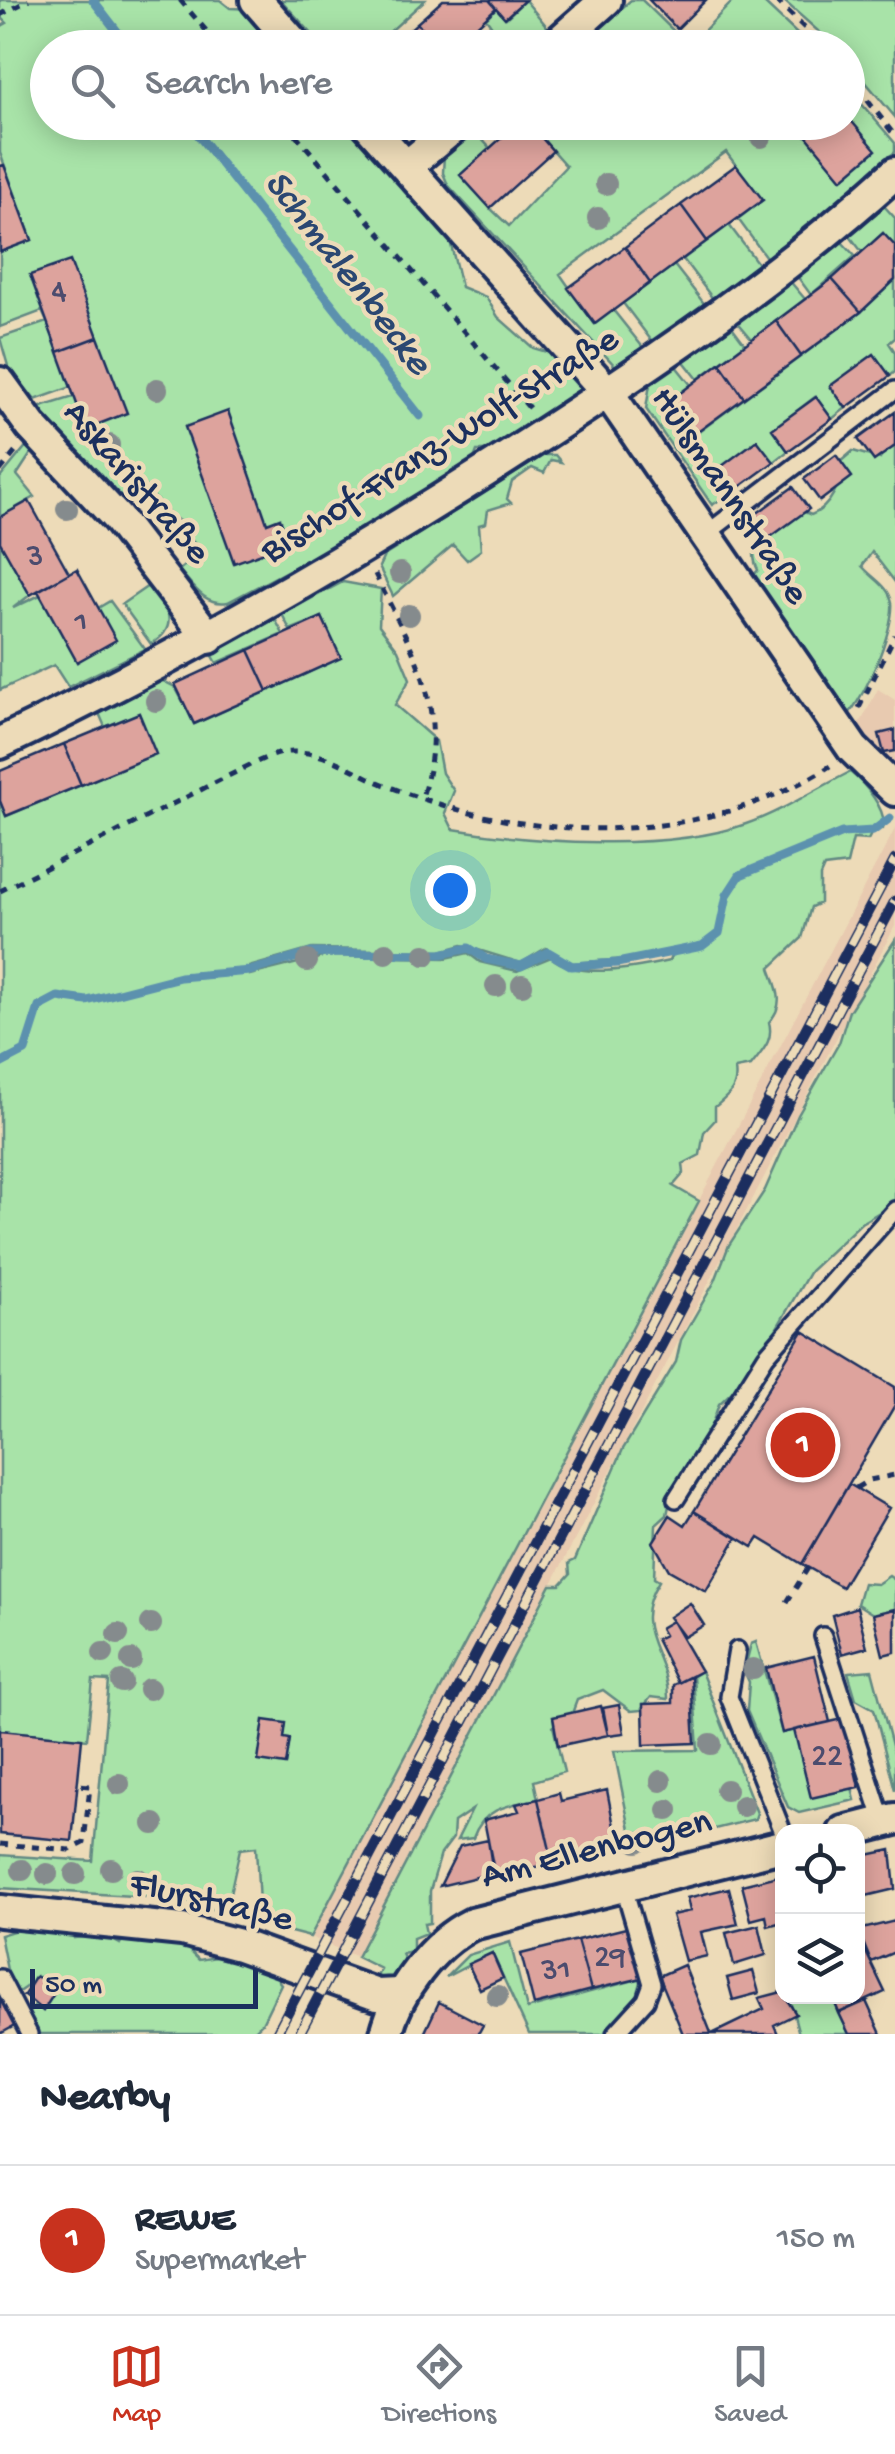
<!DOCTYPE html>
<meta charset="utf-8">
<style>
body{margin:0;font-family:"Gochi Hand",sans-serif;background:#f2f2f3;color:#1f2937}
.controls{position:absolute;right:30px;bottom:30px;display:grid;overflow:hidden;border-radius:20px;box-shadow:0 5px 25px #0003}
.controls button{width:90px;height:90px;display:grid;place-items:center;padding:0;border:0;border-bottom:2px solid #e0e1e3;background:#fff;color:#1f2937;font:50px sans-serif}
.scale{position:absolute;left:30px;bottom:25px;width:228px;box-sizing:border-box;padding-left:10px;border:5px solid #1b2f5e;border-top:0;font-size:28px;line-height:35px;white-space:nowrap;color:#1b2f5e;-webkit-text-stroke:8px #eddbb8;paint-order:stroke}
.you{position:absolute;left:450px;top:890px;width:35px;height:35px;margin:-25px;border:8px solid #fff;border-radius:50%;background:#1a73e8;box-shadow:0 0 0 15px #1a73e833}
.badge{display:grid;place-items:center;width:65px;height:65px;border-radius:50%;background:#c8321e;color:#fff;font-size:32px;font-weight:700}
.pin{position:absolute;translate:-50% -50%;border:5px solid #fff;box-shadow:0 2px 10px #0006}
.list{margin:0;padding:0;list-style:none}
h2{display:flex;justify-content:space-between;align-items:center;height:130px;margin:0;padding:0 40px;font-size:42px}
h2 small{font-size:32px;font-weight:400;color:#747a83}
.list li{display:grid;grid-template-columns:65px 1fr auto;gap:30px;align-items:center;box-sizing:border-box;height:150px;padding:0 40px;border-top:2px solid #e0e1e3}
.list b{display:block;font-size:38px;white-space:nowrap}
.list p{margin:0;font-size:32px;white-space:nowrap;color:#747a83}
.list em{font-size:32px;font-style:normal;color:#747a83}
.icon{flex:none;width:55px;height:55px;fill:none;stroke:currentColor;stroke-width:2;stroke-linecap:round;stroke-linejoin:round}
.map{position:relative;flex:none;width:895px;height:2034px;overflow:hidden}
.search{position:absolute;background:#fff;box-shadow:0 5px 25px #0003;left:30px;right:30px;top:30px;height:110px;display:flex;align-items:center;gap:25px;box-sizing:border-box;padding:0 35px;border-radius:55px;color:#747a83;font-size:38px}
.sheet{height:280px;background:#fff}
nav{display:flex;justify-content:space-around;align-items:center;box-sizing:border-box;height:140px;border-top:2px solid #e0e1e3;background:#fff;font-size:28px;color:#747a83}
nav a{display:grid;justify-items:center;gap:5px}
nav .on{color:#c8321e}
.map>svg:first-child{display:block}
.built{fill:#e8cab0}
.green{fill:#a8e3a8;stroke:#628983;stroke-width:2.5;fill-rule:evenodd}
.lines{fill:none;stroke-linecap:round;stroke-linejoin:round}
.stream{stroke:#5b91ae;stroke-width:9}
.building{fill:#dda39d;stroke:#1b2f5e;stroke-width:2.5}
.lane-casing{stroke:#1b2f5e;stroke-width:22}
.street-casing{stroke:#1b2f5e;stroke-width:38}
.path{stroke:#1b2f5e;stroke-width:5;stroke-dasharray:8 8;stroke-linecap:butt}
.lane{stroke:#eddbb8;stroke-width:15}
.street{stroke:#eddbb8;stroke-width:30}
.rail-casing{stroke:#1b2f5e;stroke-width:11}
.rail{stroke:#eddbb8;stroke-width:8;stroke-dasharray:22;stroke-linecap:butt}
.tree{fill:#858b8d}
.labels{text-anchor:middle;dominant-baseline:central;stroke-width:9;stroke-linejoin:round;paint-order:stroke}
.number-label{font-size:32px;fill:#4c4c6e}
.street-label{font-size:38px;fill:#1b2f5e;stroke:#eddbb8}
.water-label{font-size:40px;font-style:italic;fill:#2b4772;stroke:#eddbb8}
</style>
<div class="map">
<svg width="895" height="2034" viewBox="0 0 895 2034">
<rect width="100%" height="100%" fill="#eddbb8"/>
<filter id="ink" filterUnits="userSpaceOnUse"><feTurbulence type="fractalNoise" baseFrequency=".01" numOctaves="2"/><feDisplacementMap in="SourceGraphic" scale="20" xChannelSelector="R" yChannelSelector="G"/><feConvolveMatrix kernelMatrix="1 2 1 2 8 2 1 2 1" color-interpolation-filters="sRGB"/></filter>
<g filter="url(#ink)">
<!-- built -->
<path class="built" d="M878,689l17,11v87l-49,-55 16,-12z
M895,829v97l-538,1031 -47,-20z"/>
<!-- green -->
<path class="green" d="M0,0h220l10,8 22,1 39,38 -243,1v74l312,1 88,109 13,55 25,10 12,20 35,31 27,8 26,34 -88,61h-21l-6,16 -95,62 -23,3 -23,16 -102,54c-23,4 -34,-15 -49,-32l23,-18 -61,-70 -21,18 -82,-92 36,-11 -3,-10 -36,13 -27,-34 -8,-28 47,-16 -5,-11 -42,16v-75l32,-12 -32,-87v-126l7,-4 -7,-7z
M281,0h144l-52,47 -48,1z
M525,0l24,29 -21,18h-36l-4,-4 9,-9 -11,-16 10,-10 10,10z
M631,0h11l47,46 45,-46h27l50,47 -188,1 -9,-10 -12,9h-19l-2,-3z
M783,0h112v117l-47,-56v-13l-12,-1z
M848,88l47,55v9l-127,108 -30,-41 24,-19 -36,-48 -166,122 34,49 19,-13 32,40 -27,19 -170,-184 -5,-12 1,-18 29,-25 17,18v60l19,18 57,-60 -38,-43h53l13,13 16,-13 238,-1z
M884,206l11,12v28l-12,-13 -21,19 -13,-17z
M729,225l30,40 -46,34 -30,-40z
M841,241l14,15 -44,39 -14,-19z
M674,265l32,41 -52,38 -31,-41z
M789,280l16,19 -53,40 -16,-19z
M895,280v58l-6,5 6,9v20l-5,4 -16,-21 -43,31 15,22 -14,11 -17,-22 -42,32 15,22 -14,11 -59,11 15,21 -18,11 -66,-96 4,-25 25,-19 16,20 -27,21 25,33 172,-127z
M730,324l15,20 -47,35 -16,-20z
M895,433v149l-23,-30 -10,14c11,13 26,19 30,36 3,27 -30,105 -52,121l-95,-137 13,-16c-14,-27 13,-51 35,-63l18,8c19,-7 32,-33 29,-53l13,-11 27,8 1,-9z
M28,444l6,5 -17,26 18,22 -35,20v-39z
M544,455h11l6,7 -10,-2 -7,13 -12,-5 -20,14 -5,17 4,4 -23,7 -2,13 -7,2 2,25 -14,10 -14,-15 -60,51 -14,-29 5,-11z
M0,542l30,53 -17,13 27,-13 37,66 21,-53 12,-7 35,48 -77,38 -14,-22 -54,25z
M343,582l38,7 -2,36 19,25 12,29 -15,26 41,36 6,32 12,18 -9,22 8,16c82,14 214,23 293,-5 35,-12 70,-35 104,-52 14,11 38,38 33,57l-9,-1 -6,12 -15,-1 -6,25 -23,3 -4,9v27l-9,4 -9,31 -32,30c7,20 16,36 -1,54 5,19 -7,29 -18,44l-16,3c3,20 -6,26 -20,38v13l-11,12 -4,23 -17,9 1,9 -11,13 26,15 -389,736 -50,-13 -4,-77 -16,2 -14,63 -60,-14 -166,-10v-33l93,6 16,-180 -16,-1 -6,59 -87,-9v-929l7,15 148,-62 -16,-40 -34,13 -6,-14 62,-33 14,7 20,37 145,-66 -18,-41 -32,13 -8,-16zM462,945l59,18 25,-15 26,15 53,-4 49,-10 -5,12c-33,7 -91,20 -118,-4l-34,14 -37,-9 -12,-9 -22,5 -120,-2 -76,19 -1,-8 63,-18 129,2z
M151,584c16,22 30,43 0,60l-29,-40z
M275,619l8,15 -66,29 -5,-9z
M895,940v263l-34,20 -51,48 -61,105 -30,28 -17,48 -31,44 -4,19 -11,10 -2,53 5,3c-32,49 10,72 9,118l-17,-2 -10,13 -10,1 -28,-21 -26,10 -7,19 -17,7 11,46 -30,9 4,18c-29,6 -54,8 -65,39l-16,2 15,-30 -18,12 -1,16 -12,16 -11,37v32l-6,1 2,9 -13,5v14l-11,2 4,9 -9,8 1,7 -12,4 -9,-6 4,-7 -24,-12 194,-372h9l10,-11 -1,-11 6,-3 48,-111 53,-87 5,-22 34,-59 14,-36 36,-55 33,-75 41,-72 10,-32z
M889,1576l6,4v29l-22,5 -16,-10 6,-21 14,1z
M756,1642l26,91 12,-3 58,58 3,12 -56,13 -11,-6 -41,-96 2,-29 -5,-11 7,-27z
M872,1670l23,87v33l-21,-81 -18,-10 -8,-27z
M701,1671l56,142 -2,6 -121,30 -20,-98 84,-1 -5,-74z
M26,1927l27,2 8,6 10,-6 3,9 28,-4 18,10 7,-13 58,15 14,14 34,-6 49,21 -4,5 3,4 -19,39 -11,11h-222l-6,-15 26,-29v-11l-9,-2 -23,16 -6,-3 -11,-55z
M510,1942l17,67 115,-31 -5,19 -29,37h-79l-37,-81 -46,24 22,-22z
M789,1997h43l17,37h-50z"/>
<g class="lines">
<!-- stream -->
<path class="stream" d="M93,0l37,48
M188,122l232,294
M0,1064l25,-13 14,-44 19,-10 29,4 93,-24 70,-6 61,-18 130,1 28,-6 17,11 35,7 27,-14 24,14 45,-3 85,-17 17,-13 8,-38 13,-20 102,-42 31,-2 17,-13"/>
</g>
<!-- building -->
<path class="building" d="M443,0h46l7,8 -43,40h-13l-23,-25z
M489,0h36l-20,18z
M649,0h57l-29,29z
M417,23l23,25h-51z
M848,117l28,33 -34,29 -47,-57h53z
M519,122h9l25,29 -63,57 -30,-33z
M4,165l28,75 -32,12v-86z
M736,165l27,35 -56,41 -26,-36z
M681,205l26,36 -57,42 -25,-36z
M883,233l12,13v34l-34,32 -29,-33z
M625,247l25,36 -55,41 -27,-36z
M70,261l28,76 -40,15 -28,-77z
M832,279l29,33 -60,44 -25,-35z
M776,321l25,35 -57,42 -24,-35z
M98,337l29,76 -41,16 -28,-77z
M874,354l16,22 -44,32 -16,-22z
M720,363l24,35 -56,41 -25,-33z
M816,397l16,22 -44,32 -16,-22z
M228,411l39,112 13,-5 9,25 -55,20 -49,-136z
M895,412v34l-21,15 -16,-22z
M757,440l17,22 -44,32 -16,-22z
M836,455l16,22 -32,24 -16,-22z
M793,487l16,22 -44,32 -16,-22z
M29,501l40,72 -39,22 -30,-53v-25z
M77,569l39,71 -39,22 -39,-71z
M322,617l19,41 -73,33 -19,-41z
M249,650l19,41 -74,33 -19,-40z
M139,713l17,41 -75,31 -17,-41z
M895,730v21l-11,2 -5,-19z
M64,744l17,41 -75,31 -6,-15v-30z
M803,1331l92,56v18l-93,159 -43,-26 -6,9 -59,-36z
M849,1484l40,24 -47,79 -40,-23z
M694,1511l43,27 -31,53 -37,-21 -16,-28 17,-27 15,10z
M690,1603l14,22 -20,12 -15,-20z
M857,1607l10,40 -25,7 -10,-39z
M895,1609v43l-12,3 -10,-41z
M672,1621l29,50 -23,12 -22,-44 8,-4 -4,-7z
M814,1656l16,66 -48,11 -16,-65z
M691,1676l4,67 -51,2 -1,-41 30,-1v-18z
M619,1705l5,28 -16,2 -5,-27z
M601,1706l7,29 -50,11 -5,-29z
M843,1719l16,68 -48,11 -17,-68z
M264,1720l22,3 -2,15 6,1 -4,26 -28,-4z
M0,1730l82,8 -10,103 -72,-7z
M607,1790l11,57 -65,16 -15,-64 21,-6 2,8z
M538,1799l15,64 -58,13 -11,-56 35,-9 -3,-7z
M488,1840l5,33 -53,13 20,-40z
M891,1850l4,39 -37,9v-41z
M782,1875v47l-14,4 -2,-10 -15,4 -9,-35z
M729,1888l9,36 -37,8 6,24 -22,5 -13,-46 18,-4 -3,-13z
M895,1921v31l-24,10 -13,-32z
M759,1925l7,30 -32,10 -8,-32z
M630,1927l12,51 -51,12 -14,-50z
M577,1940l14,50 -57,15 -13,-51z
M865,1950l20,42 -46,21 -7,-17h26v-42z
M492,1953l11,25 -23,11 -12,-25z
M684,1965l27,68 1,1h-29l-24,-58z
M753,1971l6,22 -26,7 -6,-22z
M36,1976l21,13 -14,22 -19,-16z
M0,1990l18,34 -18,10z
M782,1992l14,22 -22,11 4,9h-66l52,-25 -5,-11z
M866,2001l15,33h-32l-10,-21z
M439,2002l44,23 -5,9h-54z"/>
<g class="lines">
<!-- lane casing -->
<g class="lane-casing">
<path id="lane" d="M705,535l190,-145
M676,1499l90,-143 129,-146
M823,1636l60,186
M737,1650l-8,47 54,135
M0,1978l29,56
M615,2034l31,-34 6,-16 -29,-100"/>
</g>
<!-- street casing -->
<g class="street-casing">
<path id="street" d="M256,0l42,48
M552,48l54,-48
M366,122l243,272 244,355 42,41
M406,167l54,-45
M0,383l31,43 86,92 92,120
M0,743c172,-82 336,-176 497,-279 138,-88 277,-181 398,-291
M844,1832l51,-13
M0,1911l182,19 57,15 138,50 22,-1
M386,2034c11,-43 46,-90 86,-110l310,-78"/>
</g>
<!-- path -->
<path class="path" d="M180,0l41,48
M776,0l49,48
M0,15l29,-15
M848,75l47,61
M285,122l245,287
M0,471l17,-21
M375,574c39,80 76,133 47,223
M859,708l36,-73
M0,891l248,-125c13,-6 28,-14 43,-14 32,-1 57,16 85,29 27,12 58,22 87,30 121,32 260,23 367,-45
M856,1488l13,-8 26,-5
M787,1602l21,-34
M0,1844l70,6 14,-7 6,-57 -13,-1"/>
<!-- lane -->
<use href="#lane" class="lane"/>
<!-- street -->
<use href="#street" class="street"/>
<!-- rail casing -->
<g class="rail-casing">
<path id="rail" d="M276,2034l619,-1174
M299,2034l596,-1133"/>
</g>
<!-- rail -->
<use href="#rail" class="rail"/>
</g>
<!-- trees -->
<g class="tree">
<circle cx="761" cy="137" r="11"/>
<circle cx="606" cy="184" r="11"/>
<circle cx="598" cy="218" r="11"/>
<circle cx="157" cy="389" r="11"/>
<circle cx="109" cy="445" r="11"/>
<circle cx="67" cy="509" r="11"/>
<circle cx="172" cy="528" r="11"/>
<circle cx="400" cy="573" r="11"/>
<circle cx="409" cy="615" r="11"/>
<circle cx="156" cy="701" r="11"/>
<circle cx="386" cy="953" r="11"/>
<circle cx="425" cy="955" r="11"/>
<circle cx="307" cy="961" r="11"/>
<circle cx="522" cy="985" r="11"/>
<circle cx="496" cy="986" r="11"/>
<circle cx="151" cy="1624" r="11"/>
<circle cx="118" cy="1634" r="11"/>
<circle cx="103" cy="1653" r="11"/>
<circle cx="131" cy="1660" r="11"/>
<circle cx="753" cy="1669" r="11"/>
<circle cx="122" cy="1682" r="11"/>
<circle cx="149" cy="1689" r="11"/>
<circle cx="711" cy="1744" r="11"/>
<circle cx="661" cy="1781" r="11"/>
<circle cx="119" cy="1784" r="11"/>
<circle cx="726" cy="1790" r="11"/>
<circle cx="743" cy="1806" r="11"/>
<circle cx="668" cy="1810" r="11"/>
<circle cx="154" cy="1824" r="11"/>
<circle cx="637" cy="1842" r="11"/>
<circle cx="111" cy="1869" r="11"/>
<circle cx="22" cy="1870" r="11"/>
<circle cx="47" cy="1874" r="11"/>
<circle cx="75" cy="1874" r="11"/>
<circle cx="138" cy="1879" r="11"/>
<circle cx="497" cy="1996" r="11"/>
</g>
</g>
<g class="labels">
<!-- number labels -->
<g class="number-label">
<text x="59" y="293">4</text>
<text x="35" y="558">3</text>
<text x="81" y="624">1</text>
<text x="827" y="1758">22</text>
<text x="610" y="1959">29</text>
<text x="556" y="1972">31</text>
</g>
<!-- street labels -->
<g class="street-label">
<text transform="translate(441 447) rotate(-32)">Bischof-Franz-Wolf-Straße</text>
<text transform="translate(135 484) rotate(49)">Askaristraße</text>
<text transform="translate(728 497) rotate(56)">Hülsmannstraße</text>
<text transform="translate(597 1851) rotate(-14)">Am Ellenbogen</text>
<text transform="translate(211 1904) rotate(13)">Flurstraße</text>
</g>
<!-- water labels -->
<g class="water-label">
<text transform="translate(346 274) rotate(52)">Schmalenbecke</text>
</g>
</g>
</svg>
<div class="controls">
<button><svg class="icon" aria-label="locate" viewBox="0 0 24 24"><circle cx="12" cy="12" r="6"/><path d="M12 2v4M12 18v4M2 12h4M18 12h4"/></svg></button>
<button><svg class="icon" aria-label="layers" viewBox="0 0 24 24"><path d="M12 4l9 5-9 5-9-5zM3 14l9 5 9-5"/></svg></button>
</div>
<div class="scale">50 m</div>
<div class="you"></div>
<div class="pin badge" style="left:803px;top:1445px">1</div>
<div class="search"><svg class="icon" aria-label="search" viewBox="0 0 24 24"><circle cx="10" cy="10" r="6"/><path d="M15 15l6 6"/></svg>Search here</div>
</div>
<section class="sheet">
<h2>Nearby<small></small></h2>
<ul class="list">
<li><span class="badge">1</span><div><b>REWE</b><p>Supermarket</p></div><em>150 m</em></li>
</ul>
</section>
<nav>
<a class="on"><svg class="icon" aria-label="map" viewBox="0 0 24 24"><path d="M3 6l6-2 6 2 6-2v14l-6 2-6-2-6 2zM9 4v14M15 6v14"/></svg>Map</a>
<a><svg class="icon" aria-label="directions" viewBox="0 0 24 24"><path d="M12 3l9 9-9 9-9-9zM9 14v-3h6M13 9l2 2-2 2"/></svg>Directions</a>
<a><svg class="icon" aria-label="saved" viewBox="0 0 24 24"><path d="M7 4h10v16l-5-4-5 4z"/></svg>Saved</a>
</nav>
